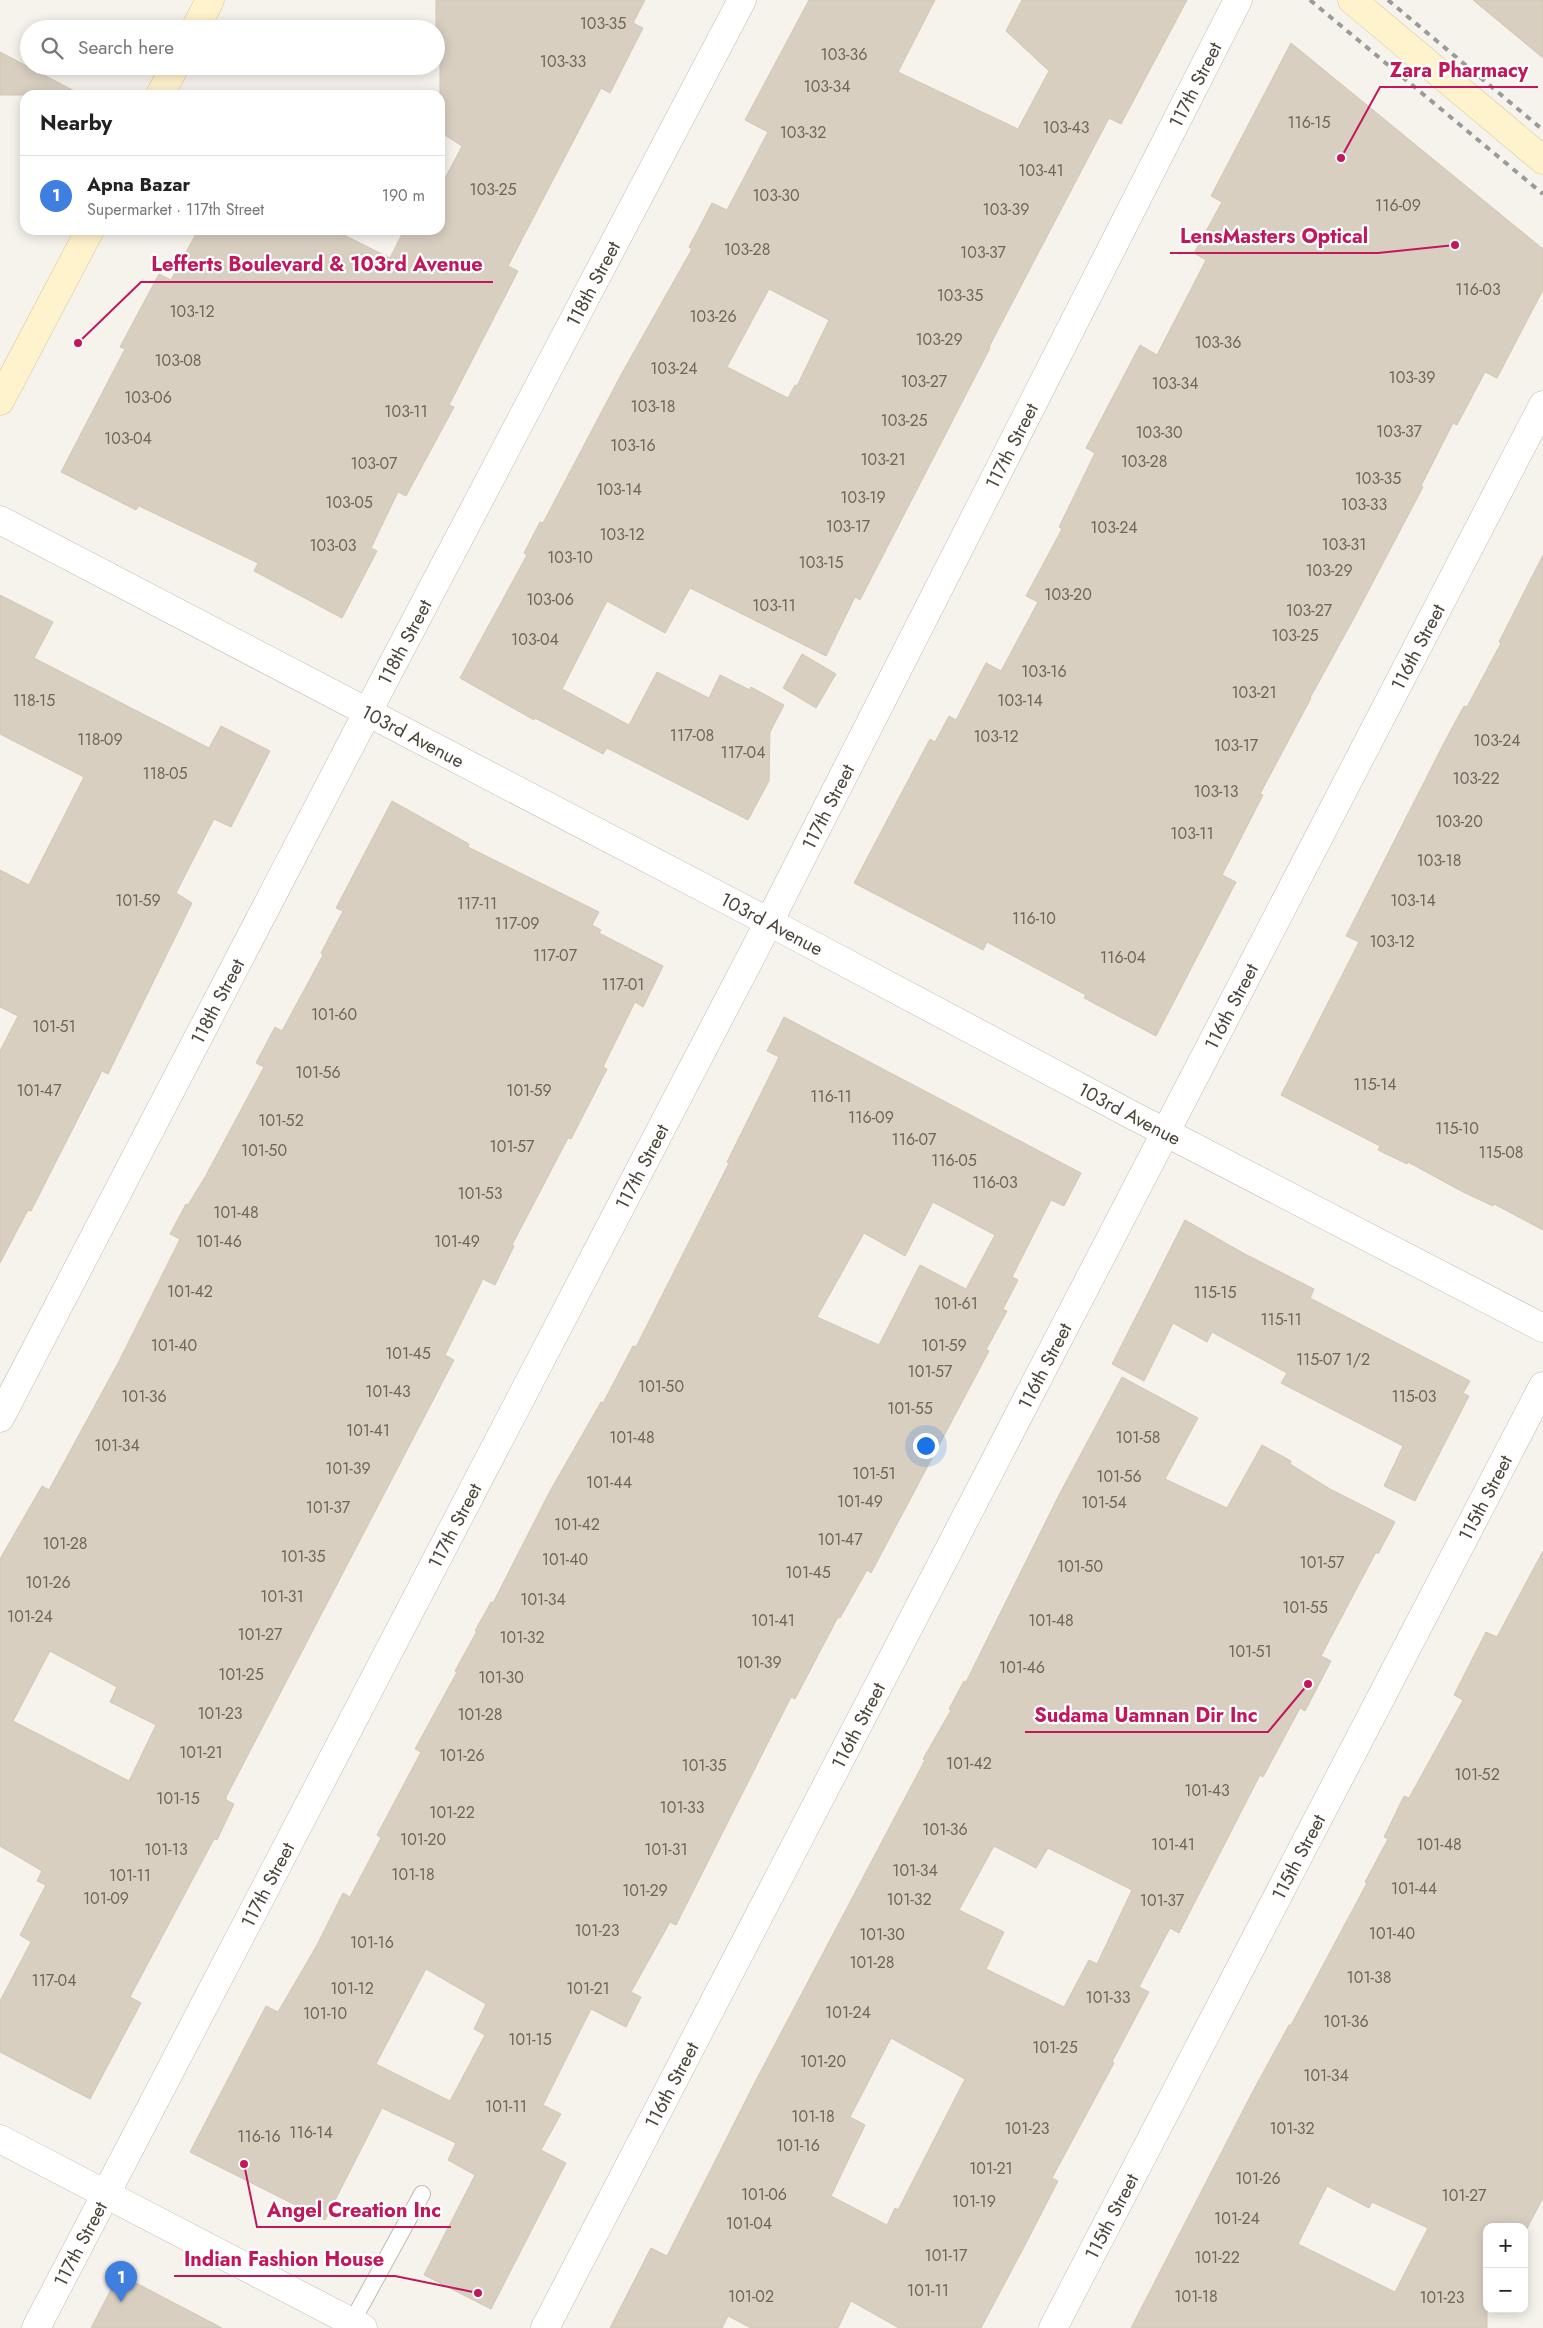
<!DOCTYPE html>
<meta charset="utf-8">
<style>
body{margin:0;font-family:Jost,sans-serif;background:#f6f6f6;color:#222}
.controls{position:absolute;right:15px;bottom:15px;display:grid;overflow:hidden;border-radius:10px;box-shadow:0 2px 12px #0003}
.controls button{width:45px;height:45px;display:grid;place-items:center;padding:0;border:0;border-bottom:1px solid #e0e0e0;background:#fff;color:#222;font:25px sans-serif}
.you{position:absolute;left:925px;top:1445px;width:18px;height:18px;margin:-12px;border:4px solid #fff;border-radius:50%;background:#1a73e8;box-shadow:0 0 0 8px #1a73e833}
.badge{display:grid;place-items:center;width:32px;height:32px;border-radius:50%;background:#111827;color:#fff;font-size:16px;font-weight:700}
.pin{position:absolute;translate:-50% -41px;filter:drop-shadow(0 1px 2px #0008)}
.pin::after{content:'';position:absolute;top:26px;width:18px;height:15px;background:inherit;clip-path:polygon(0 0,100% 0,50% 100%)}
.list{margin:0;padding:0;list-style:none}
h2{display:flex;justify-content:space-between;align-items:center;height:65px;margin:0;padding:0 20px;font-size:21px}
h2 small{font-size:16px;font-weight:400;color:#767676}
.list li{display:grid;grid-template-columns:32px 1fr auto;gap:15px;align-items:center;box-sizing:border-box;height:80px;padding:0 20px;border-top:1px solid #e0e0e0}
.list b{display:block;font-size:19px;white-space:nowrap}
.list p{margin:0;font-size:16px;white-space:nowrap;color:#767676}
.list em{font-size:16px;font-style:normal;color:#767676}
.icon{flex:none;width:28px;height:28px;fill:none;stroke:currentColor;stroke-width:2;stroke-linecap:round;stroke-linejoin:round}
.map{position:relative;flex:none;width:1543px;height:2328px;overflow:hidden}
.search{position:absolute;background:#fff;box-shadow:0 2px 12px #0003;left:20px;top:20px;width:425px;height:55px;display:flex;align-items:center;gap:12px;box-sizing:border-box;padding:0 18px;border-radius:28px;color:#767676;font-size:19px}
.panel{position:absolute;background:#fff;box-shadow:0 2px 12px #0003;left:20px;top:90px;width:425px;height:145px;border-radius:15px}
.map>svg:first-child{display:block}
.building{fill:#d8cfc1;stroke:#d3c7b4;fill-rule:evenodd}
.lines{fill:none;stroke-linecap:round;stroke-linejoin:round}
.lane-casing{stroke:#c2bbae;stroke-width:18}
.street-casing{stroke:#c2bbae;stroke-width:29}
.secondary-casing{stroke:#d6c79b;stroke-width:29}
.lane{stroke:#fff;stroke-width:16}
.street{stroke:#fff;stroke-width:28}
.secondary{stroke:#fff3cd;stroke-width:28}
.rail{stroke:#9a9a9a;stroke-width:4;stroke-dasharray:6 6;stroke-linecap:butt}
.labels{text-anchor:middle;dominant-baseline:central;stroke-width:4.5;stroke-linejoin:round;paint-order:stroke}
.number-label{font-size:16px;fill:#6e675b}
.street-label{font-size:19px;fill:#4b4439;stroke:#fff}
.leader{fill:none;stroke:#c2185b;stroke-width:2}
.callout-dot{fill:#c2185b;stroke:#fff;stroke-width:2}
.callout-label{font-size:20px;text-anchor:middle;font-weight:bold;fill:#c2185b;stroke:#fff;stroke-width:4.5;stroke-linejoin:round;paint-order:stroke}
</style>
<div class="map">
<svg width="1543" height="2328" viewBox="0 0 1543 2328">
<rect width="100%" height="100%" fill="#f6f3ec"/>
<!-- building -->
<path class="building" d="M436,0h209l-12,23 10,5 -33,65 -9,-5 -93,178 10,5 -69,134 5,2 -48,89 -8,-4 -27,56 6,3 -35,67 -88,-47 4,-8 -119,-57 -3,4 -75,-38 64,-123 -5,-2 39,-73 12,6 27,-50h136l56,28 14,-28h36v-42l22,-42 -22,-14v-87l-4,-2z
M809,0h126l-37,72 120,57 31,-58 -43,-40 16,-31h165l-66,124 -12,-6 -120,229 1,1 -130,252 -5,-3 -29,59 -136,-68 -25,45 -58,-32 -45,88 67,36 28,-53 52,26 11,-23 30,15 1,-3 33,18 -14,27 -1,49 -21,39 -141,-72 -4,6 -68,-36 -1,2 -74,-42 67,-123 -3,-2 16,-31 3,1 79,-150 70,-124 -3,-2 23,-44 15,7 41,-78 -23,-12zM769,289l60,31 -32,66 -2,-1 -7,13 -61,-31z
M1473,0h70v58z
M1291,43l252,206v41l-46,88 -12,-6 -28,53 -4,-2 -32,63 2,1 -69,131 -44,80h1l-51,96 3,1 -41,80 14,7 -80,154 -72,-38 2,-3 -99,-53 -4,8 -129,-67 76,-144 5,3 14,-26 7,4 30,-57 15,8 37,-69 -12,-6 36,-67 -3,-2 36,-74 -9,-5 54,-103 17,10 49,-95 -12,-7 28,-51 -11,-6z
M0,52l82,43h-82z
M1543,555v675l-49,-26 -1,2 -30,-14 -55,-30 -1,2 -29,-14 2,-4 -99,-51 78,-153 -13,-6 100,-197 18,-33 3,1 34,-64 -2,-1z
M0,595l53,27 -19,36 175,90 12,-22 49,25 -39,76 -17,-8 -38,74 16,10 -84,171 -6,-3 -71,140 -3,-1 -28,53v-212l18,-35 -18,-9v-137l29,15 55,-108 -84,-43z
M802,654l34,20 -20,34 -33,-20z
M392,801l77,43 -1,3 131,65 -7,13 9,5 -2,3 64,33 -20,41 -8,-5 -32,65 4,2 -36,70 -3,-1 -56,107 2,1 -19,39 -12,-6 -38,76 9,5 -228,437v3l8,4 -17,36 -3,-1 -84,158 11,6 -51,96 -90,-47v-51l31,-59 -11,-7 26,-50 -9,-4 5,-10 -42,-25v-287l42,-73 7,4 69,-127 62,-124 -10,-5 16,-30 2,1 17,-28 59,-110 -8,-4 19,-36 7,4 41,-76 -2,-2 22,-42 -7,-3zM50,1651l67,36 -7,15 46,23 -27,56 -116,-60z
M784,1017l297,156 -17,33 -13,-6 -39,77 6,3 -15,29 4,2 -21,39 3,1 -118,222 -4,-3 -27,48 -2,-1 -43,82 -4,-2 -115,228 -6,-3 -39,70 10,5 -15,30 -35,-18 -48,96 18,9 -20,36 25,13 -75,146 -67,-34 51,-100 -27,-15 8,-17 -74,-35 -57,112 -135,-68 76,-146 12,6 39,-67 26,-52 7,4 31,-59 -4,-3 44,-83 -6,-3 42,-77 -2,-1 22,-40h-2l16,-29 2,1 57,-112 51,-89 2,1 30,-57 3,1 93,-184 -2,-1 52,-105 -12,-6zM933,1202l62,33 -29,54 -46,-24 -41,80 -62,-28 47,-84 41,23zM426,1969l60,35 -12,25 11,6 -35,66 -74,-37z
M1185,1220l60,34 69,35 -4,9 160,83 -7,12 6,3 -54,105 -31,-15 19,-40 -122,-63 6,-10 -75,-41 -5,10 -34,-19 -29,58 -32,-17z
M1122,1377l76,41 -33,61 62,29 35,-63 29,16 -1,3 40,25 65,33 -17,32 -2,-2 -55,104 10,5 -26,50 -5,-3 -37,69 -3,-2 -81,158 -9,-5 -31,59 10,5 -37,70 2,1 -62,115 6,3 -34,66 -43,81h-82l-48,-27 -13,27h-87l-23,-12 -6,12h-112l41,-80 16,8 87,-172 171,-324 -2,-1 28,-49 -2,-1 15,-28 2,1 93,-187zM994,1846l42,22 12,-20 84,42 -35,74 -8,-4 -25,47 -78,-38 18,-37 -45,-22zM891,2038l74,41 -67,131 -3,-2 -8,17 -56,-29 34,-71 -15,-8z
M1543,1551v647l-19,36v-7h-37v101h-356l122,-237 36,-66h2l76,-142 -2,-1 23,-43 -4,-2 20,-41 5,2 54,-98 -9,-5 32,-63 11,5zM1327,2186l42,22 3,-6 56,26 -33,64 -97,-48z
M119,2274l103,54h-131z"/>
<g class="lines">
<!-- lane casing -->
<g class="lane-casing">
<path id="lane" d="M352,2322l70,-128"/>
</g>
<!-- street casing -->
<g class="street-casing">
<g id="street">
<path id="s1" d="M0,520l769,402 361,192 413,214"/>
<path id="s2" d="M0,1418l388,-745 354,-673"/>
<path d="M0,2139l363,189"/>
<path id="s3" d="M36,2328l733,-1406 469,-922"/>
<path id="s4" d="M545,2328l998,-1923"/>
<path id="s5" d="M1053,2328l490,-942"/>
</g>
</g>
<!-- secondary casing -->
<g class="secondary-casing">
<path id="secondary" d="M1352,0l191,160
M195,29l15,-29
M160,95l15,-29
M0,401l90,-171"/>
</g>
<!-- lane -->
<use href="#lane" class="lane"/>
<!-- street -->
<use href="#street" class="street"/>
<!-- secondary -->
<use href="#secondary" class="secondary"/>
<!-- rail -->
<path class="rail" d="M1310,0l233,194
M1388,0l155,130"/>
</g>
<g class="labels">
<!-- number labels -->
<g class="number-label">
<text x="603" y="23">103-35</text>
<text x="844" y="54">103-36</text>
<text x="563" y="61">103-33</text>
<text x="827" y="86">103-34</text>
<text x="1309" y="122">116-15</text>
<text x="1066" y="127">103-43</text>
<text x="803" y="132">103-32</text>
<text x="1041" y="170">103-41</text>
<text x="493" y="189">103-25</text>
<text x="776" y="195">103-30</text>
<text x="1398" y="205">116-09</text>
<text x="1006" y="209">103-39</text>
<text x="747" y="249">103-28</text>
<text x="983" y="252">103-37</text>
<text x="1478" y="289">116-03</text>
<text x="960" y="295">103-35</text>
<text x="192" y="311">103-12</text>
<text x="713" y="316">103-26</text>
<text x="939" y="339">103-29</text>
<text x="1218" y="342">103-36</text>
<text x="178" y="360">103-08</text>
<text x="674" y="368">103-24</text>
<text x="1412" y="377">103-39</text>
<text x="924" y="381">103-27</text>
<text x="1175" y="383">103-34</text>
<text x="148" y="397">103-06</text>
<text x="653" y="406">103-18</text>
<text x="406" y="411">103-11</text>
<text x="904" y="420">103-25</text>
<text x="1399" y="431">103-37</text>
<text x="1159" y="432">103-30</text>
<text x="128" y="438">103-04</text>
<text x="633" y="445">103-16</text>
<text x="883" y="459">103-21</text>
<text x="1144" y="461">103-28</text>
<text x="374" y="463">103-07</text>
<text x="1378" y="478">103-35</text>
<text x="619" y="489">103-14</text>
<text x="863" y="497">103-19</text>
<text x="349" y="502">103-05</text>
<text x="1364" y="504">103-33</text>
<text x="848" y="526">103-17</text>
<text x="1114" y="527">103-24</text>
<text x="622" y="534">103-12</text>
<text x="1344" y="544">103-31</text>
<text x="333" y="545">103-03</text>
<text x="570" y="557">103-10</text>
<text x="821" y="562">103-15</text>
<text x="1329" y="570">103-29</text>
<text x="1068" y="594">103-20</text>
<text x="550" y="599">103-06</text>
<text x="774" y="605">103-11</text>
<text x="1309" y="610">103-27</text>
<text x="1295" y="635">103-25</text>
<text x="535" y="639">103-04</text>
<text x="1044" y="671">103-16</text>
<text x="1254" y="692">103-21</text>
<text x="34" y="700">118-15</text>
<text x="1020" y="700">103-14</text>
<text x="692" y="735">117-08</text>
<text x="996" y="736">103-12</text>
<text x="100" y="739">118-09</text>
<text x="1497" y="740">103-24</text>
<text x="1236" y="745">103-17</text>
<text x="743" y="752">117-04</text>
<text x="165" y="773">118-05</text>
<text x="1476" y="778">103-22</text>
<text x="1216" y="791">103-13</text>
<text x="1459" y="821">103-20</text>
<text x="1192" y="833">103-11</text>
<text x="1439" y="860">103-18</text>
<text x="138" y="900">101-59</text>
<text x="1413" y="900">103-14</text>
<text x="477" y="903">117-11</text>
<text x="1034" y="918">116-10</text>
<text x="517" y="923">117-09</text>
<text x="1392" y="941">103-12</text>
<text x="555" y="955">117-07</text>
<text x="1123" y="957">116-04</text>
<text x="623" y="984">117-01</text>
<text x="334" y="1014">101-60</text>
<text x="54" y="1026">101-51</text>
<text x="318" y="1072">101-56</text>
<text x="1375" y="1084">115-14</text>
<text x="39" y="1090">101-47</text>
<text x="529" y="1090">101-59</text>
<text x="831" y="1096">116-11</text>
<text x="871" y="1117">116-09</text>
<text x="281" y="1120">101-52</text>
<text x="1457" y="1128">115-10</text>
<text x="914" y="1139">116-07</text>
<text x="512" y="1146">101-57</text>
<text x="264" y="1150">101-50</text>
<text x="1501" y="1152">115-08</text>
<text x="954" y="1160">116-05</text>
<text x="995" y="1182">116-03</text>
<text x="480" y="1193">101-53</text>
<text x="236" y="1212">101-48</text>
<text x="219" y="1241">101-46</text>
<text x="457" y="1241">101-49</text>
<text x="190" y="1291">101-42</text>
<text x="1215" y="1292">115-15</text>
<text x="956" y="1303">101-61</text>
<text x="1281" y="1319">115-11</text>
<text x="174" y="1345">101-40</text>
<text x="944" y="1345">101-59</text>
<text x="408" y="1353">101-45</text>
<text x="1333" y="1359">115-07 1/2</text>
<text x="930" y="1371">101-57</text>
<text x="661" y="1386">101-50</text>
<text x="388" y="1391">101-43</text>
<text x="144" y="1396">101-36</text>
<text x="1414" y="1396">115-03</text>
<text x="910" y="1408">101-55</text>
<text x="368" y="1430">101-41</text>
<text x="632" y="1437">101-48</text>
<text x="1138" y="1437">101-58</text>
<text x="117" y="1445">101-34</text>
<text x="348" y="1468">101-39</text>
<text x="874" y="1473">101-51</text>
<text x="1119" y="1476">101-56</text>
<text x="609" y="1482">101-44</text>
<text x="860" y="1501">101-49</text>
<text x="1104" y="1502">101-54</text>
<text x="328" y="1507">101-37</text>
<text x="577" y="1524">101-42</text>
<text x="840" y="1539">101-47</text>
<text x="65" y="1543">101-28</text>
<text x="303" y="1556">101-35</text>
<text x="565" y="1559">101-40</text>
<text x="1322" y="1562">101-57</text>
<text x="1080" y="1566">101-50</text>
<text x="808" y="1572">101-45</text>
<text x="48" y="1582">101-26</text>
<text x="282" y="1596">101-31</text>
<text x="543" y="1599">101-34</text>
<text x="1305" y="1607">101-55</text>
<text x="30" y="1616">101-24</text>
<text x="773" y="1620">101-41</text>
<text x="1051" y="1620">101-48</text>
<text x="260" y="1634">101-27</text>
<text x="522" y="1637">101-32</text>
<text x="1250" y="1651">101-51</text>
<text x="759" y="1662">101-39</text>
<text x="1022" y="1667">101-46</text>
<text x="241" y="1674">101-25</text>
<text x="501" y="1677">101-30</text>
<text x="220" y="1713">101-23</text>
<text x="480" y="1714">101-28</text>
<text x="201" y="1752">101-21</text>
<text x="462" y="1755">101-26</text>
<text x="969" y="1763">101-42</text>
<text x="704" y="1765">101-35</text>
<text x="1477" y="1774">101-52</text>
<text x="1207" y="1790">101-43</text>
<text x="178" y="1798">101-15</text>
<text x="682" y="1807">101-33</text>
<text x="452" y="1812">101-22</text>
<text x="945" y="1829">101-36</text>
<text x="423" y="1839">101-20</text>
<text x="1173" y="1844">101-41</text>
<text x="1439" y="1844">101-48</text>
<text x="166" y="1849">101-13</text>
<text x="666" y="1849">101-31</text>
<text x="915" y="1870">101-34</text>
<text x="413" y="1874">101-18</text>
<text x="130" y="1875">101-11</text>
<text x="1414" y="1888">101-44</text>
<text x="645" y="1890">101-29</text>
<text x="106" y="1898">101-09</text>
<text x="909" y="1899">101-32</text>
<text x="1162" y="1900">101-37</text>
<text x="597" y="1930">101-23</text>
<text x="1392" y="1933">101-40</text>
<text x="882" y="1934">101-30</text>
<text x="372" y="1942">101-16</text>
<text x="872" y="1962">101-28</text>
<text x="1369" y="1977">101-38</text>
<text x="54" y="1980">117-04</text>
<text x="352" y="1988">101-12</text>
<text x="588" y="1988">101-21</text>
<text x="1108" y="1997">101-33</text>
<text x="848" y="2012">101-24</text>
<text x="325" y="2013">101-10</text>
<text x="1346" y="2021">101-36</text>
<text x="530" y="2039">101-15</text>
<text x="1055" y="2047">101-25</text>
<text x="823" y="2061">101-20</text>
<text x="1326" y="2075">101-34</text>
<text x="506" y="2106">101-11</text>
<text x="813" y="2116">101-18</text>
<text x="1027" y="2128">101-23</text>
<text x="1292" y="2128">101-32</text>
<text x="311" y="2132">116-14</text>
<text x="259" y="2136">116-16</text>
<text x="798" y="2145">101-16</text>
<text x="991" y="2168">101-21</text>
<text x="1258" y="2178">101-26</text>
<text x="764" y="2194">101-06</text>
<text x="1464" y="2195">101-27</text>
<text x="974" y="2201">101-19</text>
<text x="1237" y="2218">101-24</text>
<text x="749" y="2223">101-04</text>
<text x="946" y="2255">101-17</text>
<text x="1217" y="2257">101-22</text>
<text x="928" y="2290">101-11</text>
<text x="751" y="2296">101-02</text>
<text x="1196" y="2296">101-18</text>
<text x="1442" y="2297">101-23</text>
</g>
<!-- street labels -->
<g class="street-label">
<text stroke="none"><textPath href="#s3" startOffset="2525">117th Street</textPath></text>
<text stroke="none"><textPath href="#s2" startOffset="1280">118th Street</textPath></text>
<text stroke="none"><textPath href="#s3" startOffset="2120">117th Street</textPath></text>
<text stroke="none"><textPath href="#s2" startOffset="875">118th Street</textPath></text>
<text stroke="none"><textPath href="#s4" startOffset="1894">116th Street</textPath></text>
<text stroke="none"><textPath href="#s1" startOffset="466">103rd Avenue</textPath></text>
<text stroke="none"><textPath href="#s3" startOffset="1715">117th Street</textPath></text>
<text stroke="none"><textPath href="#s1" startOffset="871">103rd Avenue</textPath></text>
<text stroke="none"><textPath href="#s2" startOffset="470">118th Street</textPath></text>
<text stroke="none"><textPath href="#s4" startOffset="1489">116th Street</textPath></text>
<text stroke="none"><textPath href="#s1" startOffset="1276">103rd Avenue</textPath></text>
<text stroke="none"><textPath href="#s3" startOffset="1310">117th Street</textPath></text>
<text stroke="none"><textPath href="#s4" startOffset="1084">116th Street</textPath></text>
<text stroke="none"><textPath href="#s5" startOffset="936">115th Street</textPath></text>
<text stroke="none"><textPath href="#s3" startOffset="905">117th Street</textPath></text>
<text stroke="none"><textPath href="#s4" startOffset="679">116th Street</textPath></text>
<text stroke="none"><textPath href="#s5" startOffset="531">115th Street</textPath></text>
<text stroke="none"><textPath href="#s3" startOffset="500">117th Street</textPath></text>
<text stroke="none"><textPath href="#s4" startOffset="274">116th Street</textPath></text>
<text stroke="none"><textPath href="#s5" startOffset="126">115th Street</textPath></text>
<text stroke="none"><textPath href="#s3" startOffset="95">117th Street</textPath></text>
</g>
</g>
<!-- callouts -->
<path class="leader" d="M1341 158L1380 87H1538M1455 245L1378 253H1170M78 343L141 282H493M1308 1684L1268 1732H1025M244 2164L257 2227H451M478 2293L395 2276H174"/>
<g class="callout-dot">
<circle cx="1341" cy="158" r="5"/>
<circle cx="1455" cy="245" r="5"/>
<circle cx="78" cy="343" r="5"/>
<circle cx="1308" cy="1684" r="5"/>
<circle cx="244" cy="2164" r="5"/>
<circle cx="478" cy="2293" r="5"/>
</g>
<g class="callout-label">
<text x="1459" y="77">Zara Pharmacy</text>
<text x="1274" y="243">LensMasters Optical</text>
<text x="317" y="271">Lefferts Boulevard &amp; 103rd Avenue</text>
<text x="1146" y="1722">Sudama Uamnan Dir Inc</text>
<text x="354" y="2217">Angel Creation Inc</text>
<text x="284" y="2266">Indian Fashion House</text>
</g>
</svg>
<div class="controls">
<button>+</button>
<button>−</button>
</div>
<div class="you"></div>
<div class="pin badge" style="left:121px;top:2302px;background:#3f7fe0">1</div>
<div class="search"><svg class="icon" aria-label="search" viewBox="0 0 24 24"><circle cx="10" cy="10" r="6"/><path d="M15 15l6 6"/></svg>Search here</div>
<section class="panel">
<h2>Nearby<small></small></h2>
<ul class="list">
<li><span class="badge" style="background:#3f7fe0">1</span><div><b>Apna Bazar</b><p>Supermarket · 117th Street</p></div><em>190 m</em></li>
</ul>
</section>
</div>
